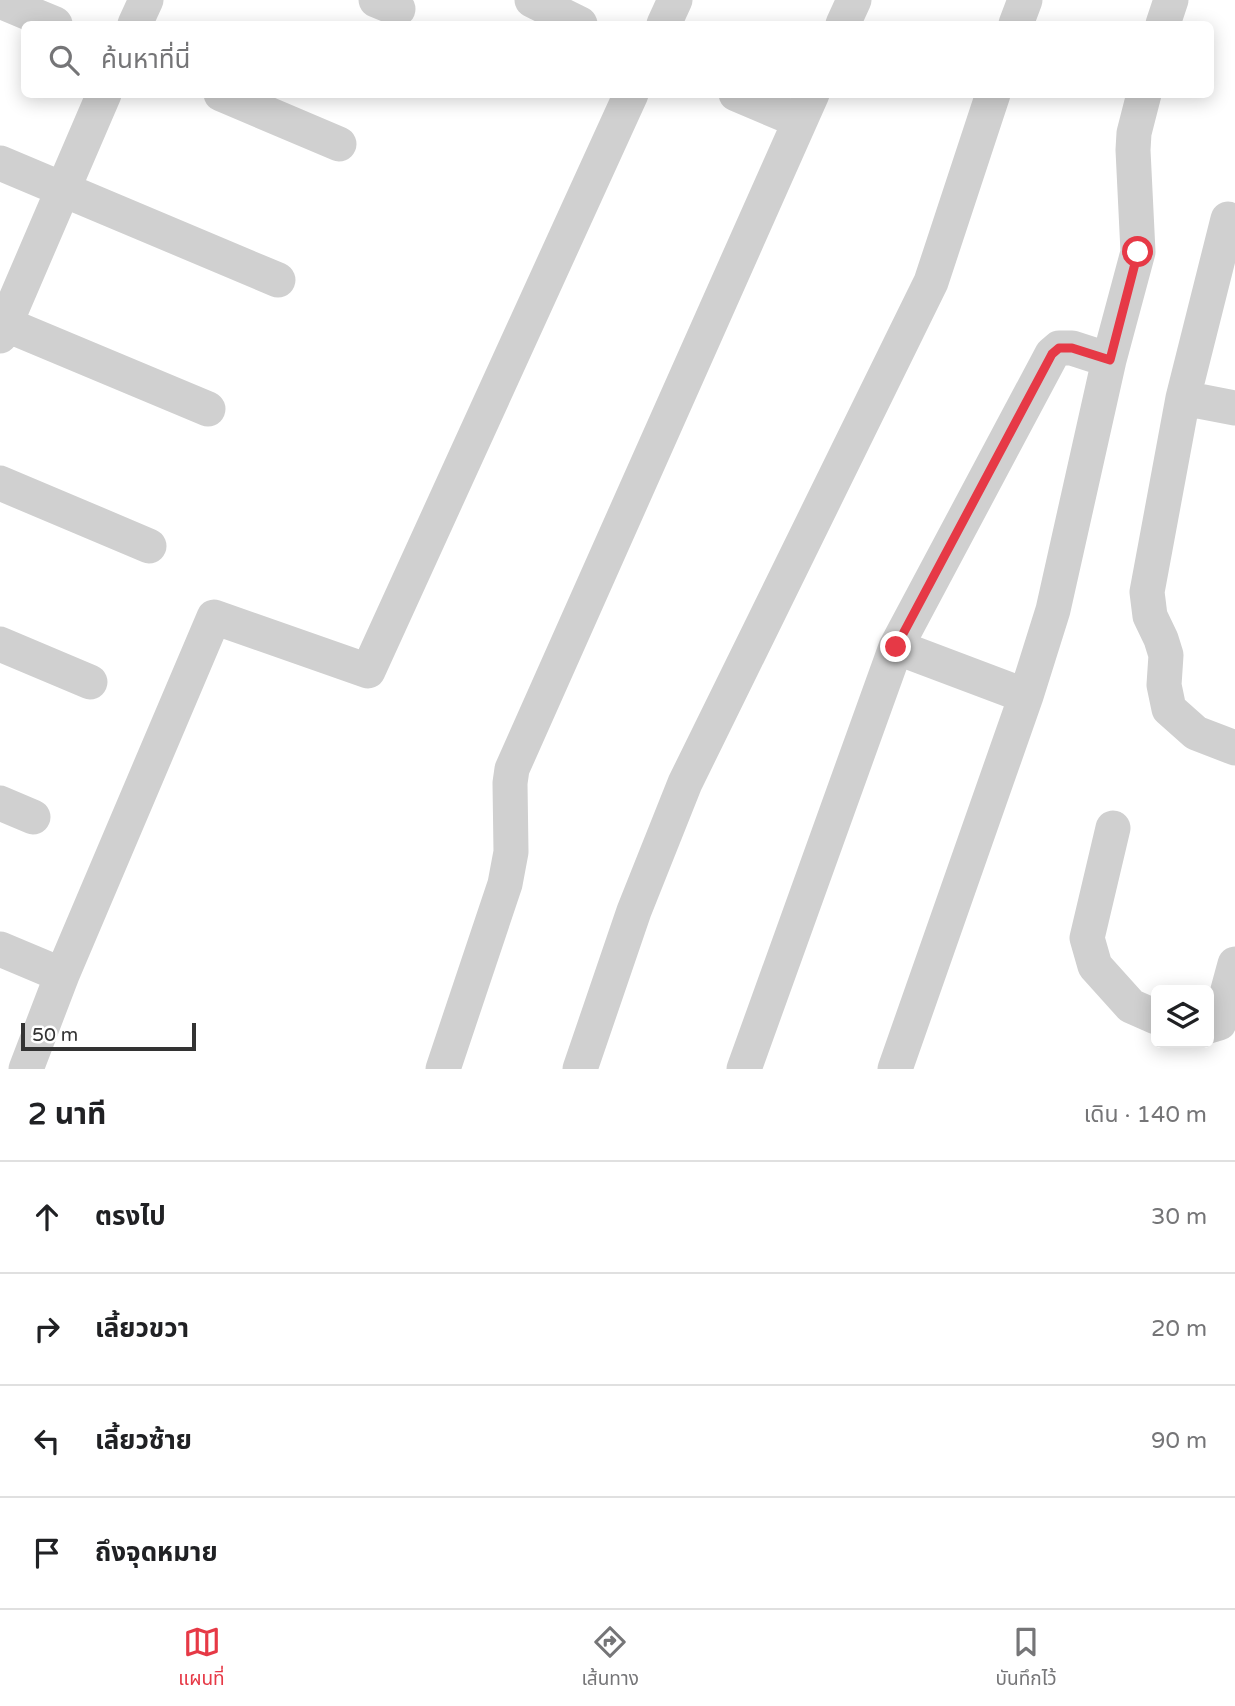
<!DOCTYPE html>
<html lang="th">
<meta charset="utf-8">
<style>
body{margin:0;font-family:"Varela Round","Noto Sans Thai",sans-serif;background:#f2f2f2;color:#202124}
.controls{position:absolute;right:21px;bottom:21px;display:grid;overflow:hidden;border-radius:10px;box-shadow:0 4px 18px #0003}
.controls button{width:63px;height:63px;display:grid;place-items:center;padding:0;border:0;border-bottom:2px solid #e0e0e0;background:#fff;color:#202124;font:35px sans-serif}
.scale{position:absolute;left:21px;bottom:18px;width:175px;box-sizing:border-box;padding-left:7px;border:4px solid #333;border-top:0;font-size:19px;line-height:24px;white-space:nowrap;color:#333;-webkit-text-stroke:5px #fff;paint-order:stroke}
.stop{position:absolute;width:21px;height:21px;margin:-16px;border:5px solid #e63946;border-radius:50%;background:#fff}
.stop.end{background:#e63946;border-color:#fff;box-shadow:0 2px 7px #0008}
.list{margin:0;padding:0;list-style:none}
h2{display:flex;justify-content:space-between;align-items:center;height:91px;margin:0;padding:0 28px;font-size:30px}
h2 small{font-size:23px;font-weight:400;color:#757577}
.list li{display:grid;grid-template-columns:46px 1fr auto;gap:21px;align-items:center;box-sizing:border-box;height:112px;padding:0 28px;border-top:2px solid #e0e0e0}
.list b{display:block;font-size:26px;white-space:nowrap}
.list em{font-size:23px;font-style:normal;color:#757577}
.icon{flex:none;width:38px;height:38px;fill:none;stroke:currentColor;stroke-width:2;stroke-linecap:round;stroke-linejoin:round}
.map{position:relative;flex:none;width:1235px;height:1069px;overflow:hidden}
.search{position:absolute;background:#fff;box-shadow:0 4px 18px #0003;left:21px;right:21px;top:21px;height:77px;display:flex;align-items:center;gap:18px;box-sizing:border-box;padding:0 24px;border-radius:10px;color:#757577;font-size:26px}
.sheet{height:539px;background:#fff}
nav{display:flex;justify-content:space-around;align-items:center;box-sizing:border-box;height:98px;border-top:2px solid #e0e0e0;background:#fff;font-size:19px;color:#757577}
nav a{display:grid;justify-items:center;gap:4px}
nav .on{color:#e63946}
.map>svg:first-child{display:block}
.lines{fill:none;stroke-linecap:round;stroke-linejoin:round}
.minor{stroke:#d0d0d0;stroke-width:35}
.route{stroke:#e63946;stroke-width:9}
</style>
<div class="map">
<svg width="1235" height="1069" viewBox="0 0 1235 1069">
<rect width="100%" height="100%" fill="#fff"/>
<g class="lines">
<!-- minor -->
<path class="minor" d="M376,0l22,9
M532,0l48,24
M0,1l55,23
M135,24l11,-24
M664,24l11,-24
M843,24l11,-24
M1016,24l9,-24
M1163,24l8,-24
M221,94l118,50
M736,94l64,27
M0,163l278,117
M1228,219l-45,179 -36,194 3,24 11,23 5,16 -2,30 5,24 27,24 39,15
M0,322l208,87
M0,336l104,-242
M1183,398l52,10
M0,483l149,63
M0,644l90,38
M896,647l130,49
M0,803l33,14
M1113,828l-26,110 8,28 36,40 25,11
M0,949l62,26 152,-358 154,54 263,-577
M1209,1026l10,-3 16,-59
M26,1069l36,-94
M443,1069l62,-185 6,-32 -1,-69 2,-14 300,-675
M580,1069l54,-158 51,-128 246,-501 62,-188
M744,1069l152,-422 156,-293 7,-6h13l37,12
M895,1069l131,-373 27,-86 56,-250 29,-108 -5,-102 1,-17 10,-39"/>
</g>
<g class="lines">
<!-- route -->
<path class="route" d="M896,647l156,-293 7,-6h13l38,12 28,-108"/>
</g>
</svg>
<div class="controls">
<button><svg class="icon" aria-label="layers" viewBox="0 0 24 24"><path d="M12 4l9 5-9 5-9-5zM3 14l9 5 9-5"/></svg></button>
</div>
<div class="scale">50 m</div>
<div class="stop" style="left:1138px;top:252px"></div>
<div class="stop end" style="left:896px;top:647px"></div>
<div class="search"><svg class="icon" aria-label="search" viewBox="0 0 24 24"><circle cx="10" cy="10" r="6"/><path d="M15 15l6 6"/></svg>ค้นหาที่นี่</div>
</div>
<section class="sheet">
<h2>2 นาที<small>เดิน · 140 m</small></h2>
<ul class="list">
<li><svg class="icon" aria-label="ahead" viewBox="0 0 24 24"><path d="M12 20V5M6 11l6-6 6 6"/></svg><div><b>ตรงไป</b></div><em>30 m</em></li>
<li><svg class="icon" aria-label="right" viewBox="0 0 24 24"><path d="M7 20v-9h11M14 6l5 5-5 5"/></svg><div><b>เลี้ยวขวา</b></div><em>20 m</em></li>
<li><svg class="icon" aria-label="left" viewBox="0 0 24 24"><path d="M17 20v-9H6M10 6l-5 5 5 5"/></svg><div><b>เลี้ยวซ้าย</b></div><em>90 m</em></li>
<li><svg class="icon" aria-label="arrive" viewBox="0 0 24 24"><path d="M6 21V4h12l-3 4 3 4H6"/></svg><div><b>ถึงจุดหมาย</b></div></li>
</ul>
</section>
<nav>
<a class="on"><svg class="icon" aria-label="map" viewBox="0 0 24 24"><path d="M3 6l6-2 6 2 6-2v14l-6 2-6-2-6 2zM9 4v14M15 6v14"/></svg>แผนที่</a>
<a><svg class="icon" aria-label="directions" viewBox="0 0 24 24"><path d="M12 3l9 9-9 9-9-9zM9 14v-3h6M13 9l2 2-2 2"/></svg>เส้นทาง</a>
<a><svg class="icon" aria-label="saved" viewBox="0 0 24 24"><path d="M7 4h10v16l-5-4-5 4z"/></svg>บันทึกไว้</a>
</nav>
